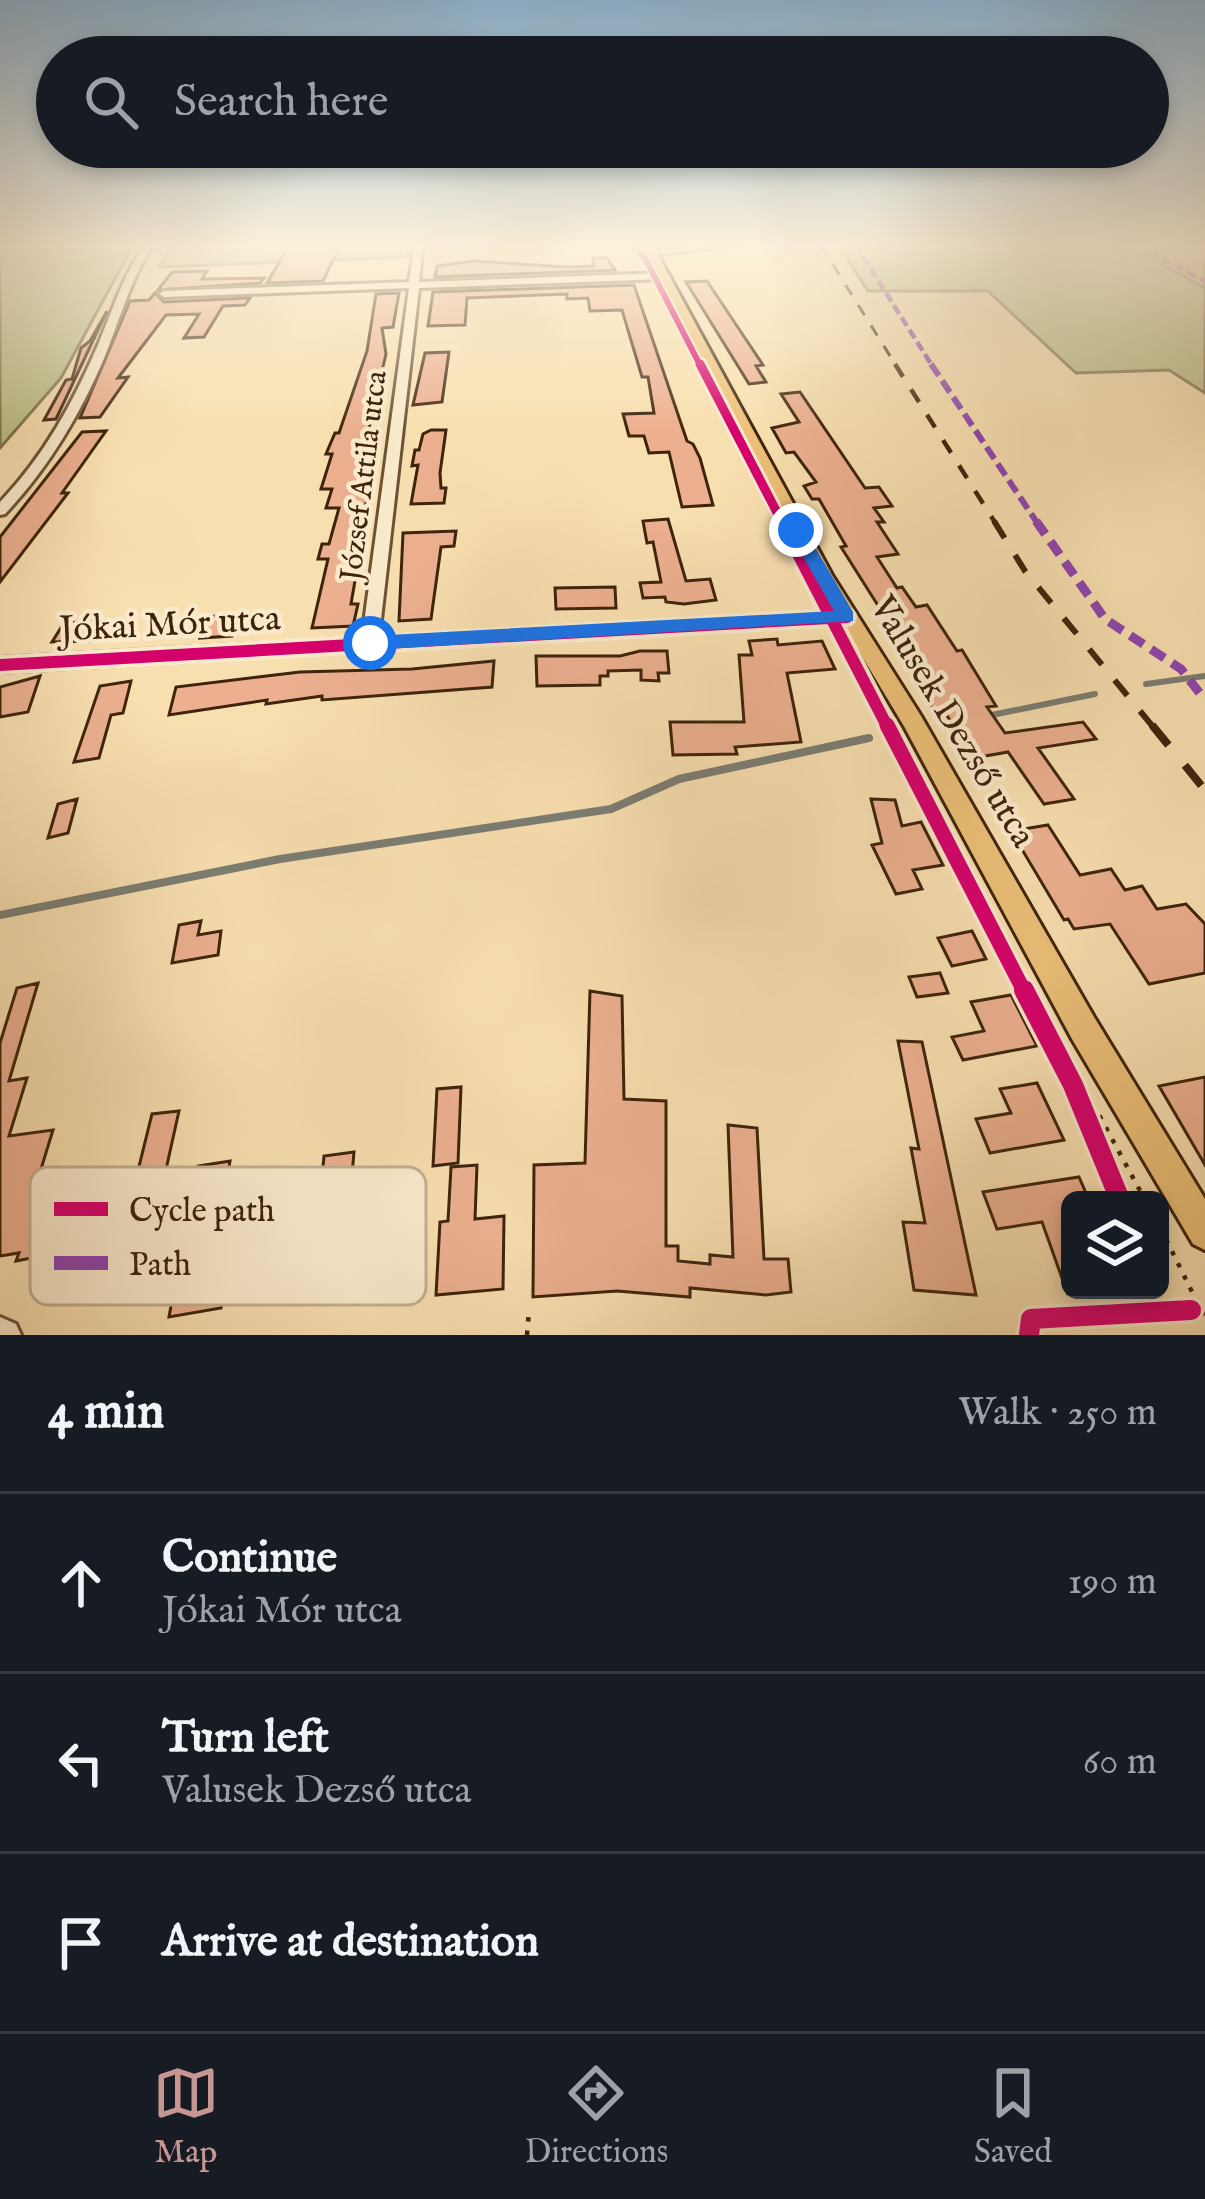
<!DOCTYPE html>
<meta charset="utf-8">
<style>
body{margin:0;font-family:"IM FELL English",serif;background:#242831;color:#f1f3f6}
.controls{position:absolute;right:36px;bottom:36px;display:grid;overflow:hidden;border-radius:18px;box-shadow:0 6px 18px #0003}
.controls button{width:108px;height:108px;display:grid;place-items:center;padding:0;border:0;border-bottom:3px solid #363941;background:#171b24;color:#f1f3f6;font:60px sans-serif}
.stop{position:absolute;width:36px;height:36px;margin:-27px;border:9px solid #1a73e8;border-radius:50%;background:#fff}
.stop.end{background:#1a73e8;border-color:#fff;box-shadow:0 3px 12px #0008}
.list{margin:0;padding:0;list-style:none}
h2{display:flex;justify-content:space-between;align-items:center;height:156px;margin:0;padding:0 48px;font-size:51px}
h2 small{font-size:39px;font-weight:400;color:#9ea1a6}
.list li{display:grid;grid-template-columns:78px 1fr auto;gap:36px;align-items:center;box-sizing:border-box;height:180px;padding:0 48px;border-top:3px solid #363941}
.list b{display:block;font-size:45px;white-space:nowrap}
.list p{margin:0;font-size:39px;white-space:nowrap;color:#9ea1a6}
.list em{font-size:39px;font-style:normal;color:#9ea1a6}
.icon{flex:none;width:66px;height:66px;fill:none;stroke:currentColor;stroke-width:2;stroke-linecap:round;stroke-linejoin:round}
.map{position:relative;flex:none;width:1205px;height:1335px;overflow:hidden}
.search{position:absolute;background:#171b24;box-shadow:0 6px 18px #0003;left:36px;right:36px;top:36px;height:132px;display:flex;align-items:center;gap:30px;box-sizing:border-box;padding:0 42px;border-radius:66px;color:#9ea1a6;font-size:45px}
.sheet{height:696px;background:#171b24}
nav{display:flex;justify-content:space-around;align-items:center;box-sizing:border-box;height:168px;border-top:3px solid #363941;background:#171b24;font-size:33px;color:#9ea1a6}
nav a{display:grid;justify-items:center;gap:6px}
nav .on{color:#c59692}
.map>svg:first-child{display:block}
.green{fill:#bdc28b;stroke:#7e734c;stroke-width:3}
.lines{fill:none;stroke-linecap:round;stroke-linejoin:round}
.stream-far2{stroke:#7b7d73;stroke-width:3}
.stream-far1{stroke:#7b7d73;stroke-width:6}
.stream{stroke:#7b7d73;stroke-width:8}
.canal{fill:#a4b9b8;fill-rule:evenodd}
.building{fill:#ecb090;stroke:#3e240c;stroke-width:3}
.minor-casing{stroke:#6c5335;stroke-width:6}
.major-casing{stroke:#3e240c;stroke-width:6}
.path{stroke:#3e240c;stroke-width:4.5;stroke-dasharray:4.5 9;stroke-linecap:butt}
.minor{fill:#faeacc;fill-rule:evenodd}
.major{fill:#ecc078;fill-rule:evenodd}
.rail-far3{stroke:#3e240c;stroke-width:3;stroke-dasharray:12 12;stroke-linecap:butt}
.rail-far2{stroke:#3e240c;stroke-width:4.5;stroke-dasharray:15 15;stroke-linecap:butt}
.rail-far1{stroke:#3e240c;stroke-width:6;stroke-dasharray:20 20;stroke-linecap:butt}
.rail{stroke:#3e240c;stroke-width:8;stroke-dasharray:26 26;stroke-linecap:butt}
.quiet-far2{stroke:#8e44ad;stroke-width:4.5;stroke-dasharray:10 4.5;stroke-linecap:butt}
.quiet-far1{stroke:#8e44ad;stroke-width:6;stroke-dasharray:14 6;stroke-linecap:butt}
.quiet{stroke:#8e44ad;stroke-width:9;stroke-dasharray:16 9;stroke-linecap:butt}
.cycleway-far4-casing{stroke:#faeacc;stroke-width:10}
.cycleway-far3-casing{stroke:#faeacc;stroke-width:15}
.cycleway-far2-casing{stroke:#faeacc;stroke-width:20}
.cycleway-far1-casing{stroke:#faeacc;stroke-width:22}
.cycleway-casing{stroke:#faeacc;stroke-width:27}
.cycleway-far4{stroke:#d6006c;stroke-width:6}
.cycleway-far3{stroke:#d6006c;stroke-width:9}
.cycleway-far2{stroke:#d6006c;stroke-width:12}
.cycleway-far1{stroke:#d6006c;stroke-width:15}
.cycleway{stroke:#d6006c;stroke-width:20}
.route{fill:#1a73e8}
.labels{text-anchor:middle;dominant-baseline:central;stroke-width:9;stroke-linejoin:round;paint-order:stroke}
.far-street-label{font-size:30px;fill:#3e240c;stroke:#faeacc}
.street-label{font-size:36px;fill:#3e240c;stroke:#faeacc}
.key{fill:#faeacc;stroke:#c2af92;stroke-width:3}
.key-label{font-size:33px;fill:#3e240c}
</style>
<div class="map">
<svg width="1205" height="1335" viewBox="0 0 1205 1335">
<rect width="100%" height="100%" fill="#f8dfb0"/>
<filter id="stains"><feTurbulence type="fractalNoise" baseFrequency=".00167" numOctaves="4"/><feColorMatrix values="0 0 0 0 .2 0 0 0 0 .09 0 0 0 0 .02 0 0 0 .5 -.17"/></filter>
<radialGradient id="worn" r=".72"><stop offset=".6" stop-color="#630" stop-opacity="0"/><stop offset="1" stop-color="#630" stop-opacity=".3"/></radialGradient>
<!-- green -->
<path class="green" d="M0,244h134l-73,134 -61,70z
M172,244h237l-1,13 -248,10z
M838,244h367v149l-36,-23 -93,3 -88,-82h-120z"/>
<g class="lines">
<!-- stream-far2 -->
<path class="stream-far2" d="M1125,244l80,44
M666,247l31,-3"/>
<!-- stream-far1 -->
<path class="stream-far1" d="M1146,684l59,-8
M987,716l108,-22"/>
<!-- stream -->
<path class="stream" d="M0,915l280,-56 331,-50 68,-30 190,-41"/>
<!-- canal -->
<path class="canal" d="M1176,244h11l18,9v7z"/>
</g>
<!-- building -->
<path class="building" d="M290,244l42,2 -3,4h9l-15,31 -56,2z
M593,258h14l8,12 -180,7 2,-11 37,-5 92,6 28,-1z
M207,271l-5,8 62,-1 -4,5 -102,7 14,-18z
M707,281l56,84 -7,1 10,16 -17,2 -63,-102z
M634,285l53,156 6,3 7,14 13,47 -31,2 -13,-55 -20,1 -5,-17h-15l-6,-22 31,-1 -6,-36h-6l-20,-67 -32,1 -2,-13 -21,1v-5l-100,4 -2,27 -37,1 5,-34z
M155,293l9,9 86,-4 -5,7 -22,1 -19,31 -20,1 15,-24 -33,1 -48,63 10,-1 -28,40 -20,1 50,-117 19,-1z
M399,293l-6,34 -11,1 4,26 -25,108 15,-1 -27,115 7,-1 -5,29h7l-5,22 -41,2 16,-69h-10l4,-15h7l10,-36h-13l6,-19h-11l11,-35h-6l9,-21h4l28,-82 9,-57z
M107,311l-51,108 -12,1 22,-40 6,-1 9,-31 9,-7z
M449,352l-7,50 -29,3 12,-52z
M800,392l65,96 14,-1 13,19 -18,2 10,14h-7l21,32 -21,3 20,31 5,-1 14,20 11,-2 30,46 5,-1 34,56 -9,1 18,26 78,-11 13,17 -58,9 36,51 -30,5 -36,-52 -34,6 -28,-44 -8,1 -23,-34 -31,-54 7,-1 -50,-79 5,-1 -27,-47h-7l-8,-13 12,-4 -22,-30 -8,1 -14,-25 27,-6 -18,-28z
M431,430h15l-6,43 1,15h5l-2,15 -33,1 7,-39 -6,1 3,-16h4l4,-16z
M106,431l-44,62h6l-68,89v-45l82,-105z
M668,519l18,62 24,-2 6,21 -32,4 -18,-2 -1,-5 -22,1 -3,-15 21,-1 -8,-40 -6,1 -4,-22z
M456,531l-2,15 -13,1 -10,72 -32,2 4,-88z
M615,587l1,21 -60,1 -1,-21z
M238,614l-6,22 -32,2 7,-21z
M102,621l-11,20 -39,1 12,-19z
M777,639l1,6 44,-4 13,28 -48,4 14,69 -66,5 2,7 -64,1 -3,-33h74l-5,-67h13l-3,-14z
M640,651h27l2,22h-11l1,8 -18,-1v-10l-33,1v5h-8v9l-63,1 -1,-30h84z
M494,661l-2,26 -170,13v-4l-56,8 1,-4 -98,15 7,-28 124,-15 112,-3z
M40,676l-12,36 -28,5v-30z
M131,681l-8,32 -12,2 -12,43 -25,4 26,-76z
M77,799l-9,34 -20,5 10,-34z
M871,799l24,1 7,26 19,-4 22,43 -30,5 9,19 -26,5 -24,-49 10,-2z
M1048,825l32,50 31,-6 14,21 17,-4 15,23 29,-5 19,20v49l-56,11 -39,-60 -36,5 -6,-10 -4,1 -53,-89z
M201,921l-3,14 23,-4 -3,24 -46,8 7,-38z
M972,931l14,28 -34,7 -14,-28z
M940,973l8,20 -31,4 -8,-20z
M38,983l-29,98 18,-3 -18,58 44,-6 -20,65 28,-5 -19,66 -26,5 3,-8 -19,3v-213l17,-55z
M590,991l32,5 2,103 42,2v145h12v15l32,3v-9l23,2 -5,-132 29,3 7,131h24l3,33 -25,3 -76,-7v9l-73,-6 -84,6 1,-132 51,-2z
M1011,995l26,51 -74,14 -11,-23 32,-6 -13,-29z
M898,1041l24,1 54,253 -62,-5 -11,-68 22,1 -14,-75 8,1z
M1205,1077v88l-46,-79z
M1037,1083l27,57 -74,13 -14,-34 35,-6 -11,-24z
M461,1087l-3,76 -25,3 4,-77z
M179,1111l-28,126 34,-5 13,-66 32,-5 -16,92 40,-6 6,-33 59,-6 5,-52 30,-4 -8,94 -44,8 -6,40 -74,9 -1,5 -52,9 5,-28 -68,11 46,-186z
M477,1165l-2,54 29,-3 -1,73 -67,6 4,-73 8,-1 3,-54z
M1079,1177l10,23h-19l-2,95 -26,-73 -45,7 -14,-37z"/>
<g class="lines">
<!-- minor casing -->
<g class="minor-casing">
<path id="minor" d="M145,244h9c-23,33 -34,75 -49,112 -25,59 -56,111 -100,158l-5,1v-13c44,-46 73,-99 98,-157 14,-34 26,-71 47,-101z
M415,244h8l-4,38 244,-9 5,3 -5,3 -244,9 -40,349 468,-26 8,6 -2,4 -853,51v-14l362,-20 47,-350 -245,9 -5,-3 5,-3 245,-9z
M703,244h36l-89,11 -4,-3z
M0,1317l16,7 5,11h-21z"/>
</g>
<!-- major casing -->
<g class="major-casing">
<path id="major" d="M642,244h10l180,331 89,141 173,301 111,182v51l-12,-6 -121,-205 -167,-311 -91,-152z"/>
</g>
<!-- path -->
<path class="path" d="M1073,1085l24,26 48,89
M1160,1227l45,91
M527,1335l2,-25"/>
<!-- minor -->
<use href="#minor" class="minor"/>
<!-- major -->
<use href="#major" class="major"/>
<!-- rail-far3 -->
<path class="rail-far3" d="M820,244l77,123"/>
<!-- rail-far2 -->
<path class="rail-far2" d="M895,364l101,160"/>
<!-- rail-far1 -->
<path class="rail-far1" d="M994,521l31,50 129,157"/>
<!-- rail -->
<path class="rail" d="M1152,725l53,65"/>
<!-- quiet-far2 -->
<path class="quiet-far2" d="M855,244l78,123
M1136,244l69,37"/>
<!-- quiet-far1 -->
<path class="quiet-far1" d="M931,364l107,160"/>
<!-- quiet -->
<path class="quiet" d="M1036,521l69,98 76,50 24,31"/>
<!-- cycleway-far4 casing -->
<g class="cycleway-far4-casing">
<path id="cycleway-far4" d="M633,244l12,14 56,109"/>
</g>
<!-- cycleway-far3 casing -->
<g class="cycleway-far3-casing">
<path id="cycleway-far3" d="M700,364l83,160"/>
</g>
<!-- cycleway-far2 casing -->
<g class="cycleway-far2-casing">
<path id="cycleway-far2" d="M781,521l107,207
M0,665l847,-48"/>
</g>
<!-- cycleway-far1 casing -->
<g class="cycleway-far1-casing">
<path id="cycleway-far1" d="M887,725l138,268"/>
</g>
<!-- cycleway casing -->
<g class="cycleway-casing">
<path id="cycleway" d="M1024,990l49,95 47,115
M1029,1335l2,-16 160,-9"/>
</g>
<!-- cycleway-far4 -->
<use href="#cycleway-far4" class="cycleway-far4"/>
<!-- cycleway-far3 -->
<use href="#cycleway-far3" class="cycleway-far3"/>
<!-- cycleway-far2 -->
<use href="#cycleway-far2" class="cycleway-far2"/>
<!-- cycleway-far1 -->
<use href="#cycleway-far1" class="cycleway-far1"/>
<!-- cycleway -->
<use href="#cycleway" class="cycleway"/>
</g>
<!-- sky -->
<linearGradient id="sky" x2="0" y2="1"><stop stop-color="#8db6d5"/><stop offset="0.57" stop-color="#fcf1db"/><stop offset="1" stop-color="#fcf1db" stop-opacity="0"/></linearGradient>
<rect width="1205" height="431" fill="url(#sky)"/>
<!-- route -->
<path class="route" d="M796,525l9,5 48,82v9l-483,29 -10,-7 10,-7 464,-25 -46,-81z"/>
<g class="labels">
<!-- far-street labels -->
<g class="far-street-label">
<text transform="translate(365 476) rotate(-83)">József Attila utca</text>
</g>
<!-- street labels -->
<g class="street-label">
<text transform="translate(170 625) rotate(-3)">Jókai Mór utca</text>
<text transform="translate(952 722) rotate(59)">Valusek Dezső utca</text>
</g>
</g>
<!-- legend -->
<rect x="30" y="1167" width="396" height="138" rx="18" class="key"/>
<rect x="54" y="1202" width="54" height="14" fill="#d6006c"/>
<rect x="54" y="1256" width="54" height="14" fill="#8e44ad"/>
<g class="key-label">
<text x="129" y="1221">Cycle path</text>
<text x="129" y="1275">Path</text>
</g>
<rect width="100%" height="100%" filter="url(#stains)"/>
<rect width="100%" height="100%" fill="url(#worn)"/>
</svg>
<div class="controls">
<button><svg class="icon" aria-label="layers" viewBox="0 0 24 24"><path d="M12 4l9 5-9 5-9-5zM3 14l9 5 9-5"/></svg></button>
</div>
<div class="stop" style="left:370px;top:643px"></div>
<div class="stop end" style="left:796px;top:530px"></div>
<div class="search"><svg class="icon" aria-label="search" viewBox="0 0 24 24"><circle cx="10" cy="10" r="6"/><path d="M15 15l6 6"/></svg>Search here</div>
</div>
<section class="sheet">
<h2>4 min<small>Walk · 250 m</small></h2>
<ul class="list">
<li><svg class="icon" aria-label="ahead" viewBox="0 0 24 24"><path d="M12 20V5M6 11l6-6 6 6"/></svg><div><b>Continue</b><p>Jókai Mór utca</p></div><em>190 m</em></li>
<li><svg class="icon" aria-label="left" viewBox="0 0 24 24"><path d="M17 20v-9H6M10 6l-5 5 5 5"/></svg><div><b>Turn left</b><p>Valusek Dezső utca</p></div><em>60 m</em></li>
<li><svg class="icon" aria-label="arrive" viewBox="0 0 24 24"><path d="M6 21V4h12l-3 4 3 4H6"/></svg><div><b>Arrive at destination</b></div></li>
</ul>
</section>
<nav>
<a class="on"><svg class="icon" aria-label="map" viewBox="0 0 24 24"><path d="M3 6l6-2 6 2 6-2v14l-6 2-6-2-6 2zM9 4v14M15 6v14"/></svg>Map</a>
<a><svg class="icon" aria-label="directions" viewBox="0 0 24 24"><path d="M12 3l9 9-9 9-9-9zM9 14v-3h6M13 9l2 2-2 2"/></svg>Directions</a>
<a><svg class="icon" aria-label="saved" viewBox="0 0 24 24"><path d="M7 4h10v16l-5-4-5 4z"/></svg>Saved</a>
</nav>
